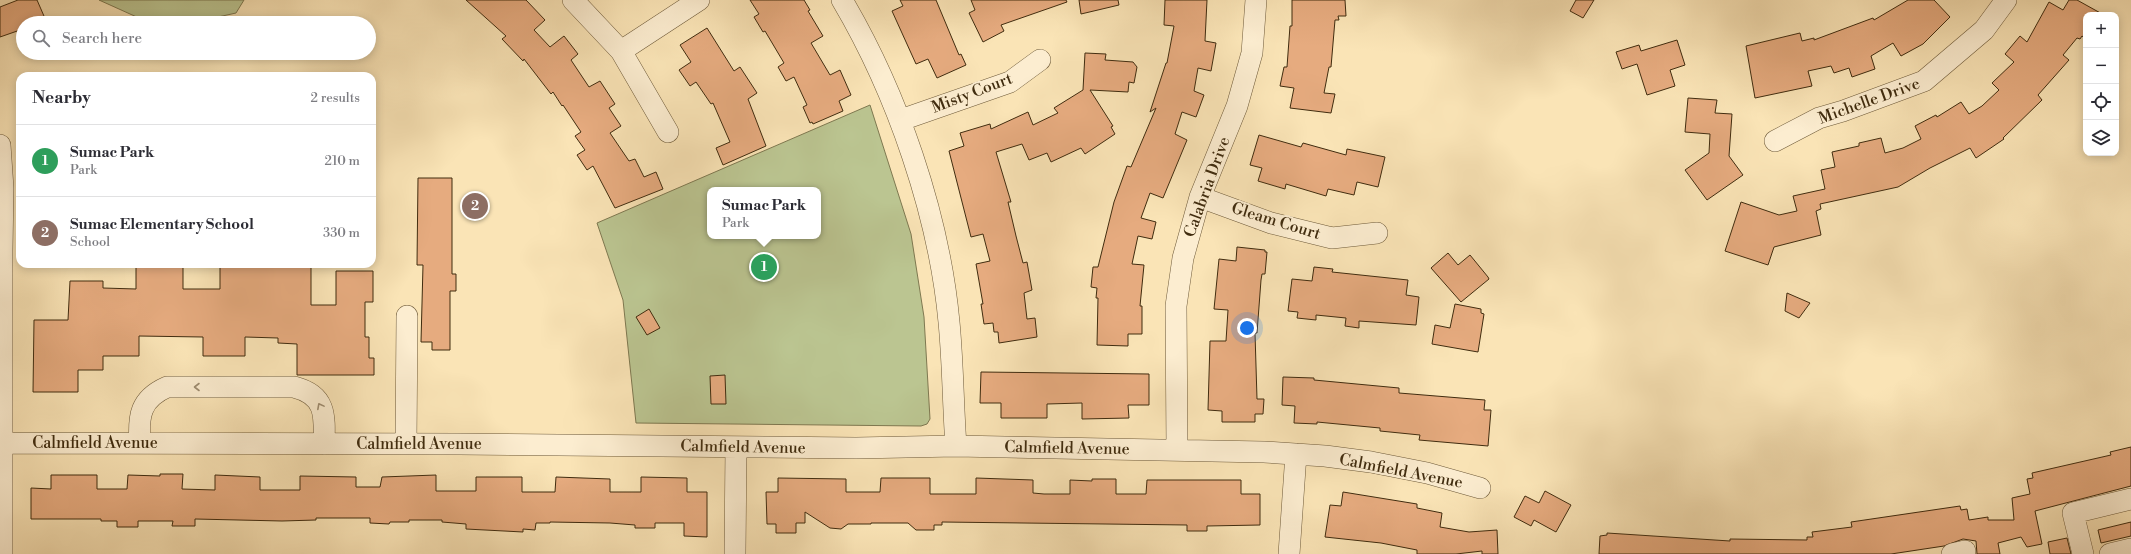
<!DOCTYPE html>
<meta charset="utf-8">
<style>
body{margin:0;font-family:"Libre Bodoni",serif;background:#f2f2f3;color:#2b2b33}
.controls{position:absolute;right:12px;top:12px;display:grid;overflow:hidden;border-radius:8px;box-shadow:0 2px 10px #0003}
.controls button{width:36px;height:36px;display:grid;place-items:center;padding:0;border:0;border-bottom:1px solid #e1e1e2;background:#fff;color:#2b2b33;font:20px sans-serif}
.you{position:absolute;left:1247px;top:328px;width:14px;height:14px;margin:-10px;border:3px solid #fff;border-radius:50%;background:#1a73e8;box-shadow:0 0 0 6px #1a73e833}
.badge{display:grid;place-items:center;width:26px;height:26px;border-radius:50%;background:#8f2418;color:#fff;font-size:13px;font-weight:700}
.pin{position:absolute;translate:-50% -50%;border:2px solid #fff;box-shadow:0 1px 4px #0006}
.popup{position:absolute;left:707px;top:187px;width:114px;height:52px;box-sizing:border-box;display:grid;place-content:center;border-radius:8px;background:#fff;filter:drop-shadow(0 1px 3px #0005);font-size:13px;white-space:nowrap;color:#7c7c81}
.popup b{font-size:15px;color:#2b2b33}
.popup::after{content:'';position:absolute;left:50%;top:100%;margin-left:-8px;border:8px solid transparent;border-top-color:#fff}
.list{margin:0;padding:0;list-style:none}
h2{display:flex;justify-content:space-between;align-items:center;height:52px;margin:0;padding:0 16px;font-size:17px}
h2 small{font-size:13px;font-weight:400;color:#7c7c81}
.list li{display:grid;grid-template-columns:26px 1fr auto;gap:12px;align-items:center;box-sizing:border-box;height:72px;padding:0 16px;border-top:1px solid #e1e1e2}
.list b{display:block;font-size:15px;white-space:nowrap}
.list p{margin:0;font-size:13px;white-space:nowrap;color:#7c7c81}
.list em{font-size:13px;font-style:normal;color:#7c7c81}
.icon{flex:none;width:22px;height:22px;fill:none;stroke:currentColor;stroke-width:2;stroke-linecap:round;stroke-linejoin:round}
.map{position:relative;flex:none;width:2131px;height:554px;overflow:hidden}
.search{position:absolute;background:#fff;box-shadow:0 2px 10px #0003;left:16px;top:16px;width:360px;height:44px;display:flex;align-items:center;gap:10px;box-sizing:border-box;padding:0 14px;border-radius:22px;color:#7c7c81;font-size:15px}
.panel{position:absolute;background:#fff;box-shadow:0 2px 10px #0003;left:16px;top:72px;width:360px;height:196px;border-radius:12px}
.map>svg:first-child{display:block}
.green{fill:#bbc591;stroke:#7e7850;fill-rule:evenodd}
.building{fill:#e6ab7f;stroke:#402c0f}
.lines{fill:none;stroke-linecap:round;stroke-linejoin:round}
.minor-casing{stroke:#6e5a39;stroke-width:22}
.minor{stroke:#fcedd0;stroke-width:21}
.oneway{stroke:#9e8c70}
.labels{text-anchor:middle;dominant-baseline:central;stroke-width:4;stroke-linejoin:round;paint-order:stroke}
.street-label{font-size:16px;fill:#402c0f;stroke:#fcedd0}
</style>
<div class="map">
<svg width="2131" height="554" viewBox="0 0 2131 554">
<rect width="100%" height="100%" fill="#fae4b6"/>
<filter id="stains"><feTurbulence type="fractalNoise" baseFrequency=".005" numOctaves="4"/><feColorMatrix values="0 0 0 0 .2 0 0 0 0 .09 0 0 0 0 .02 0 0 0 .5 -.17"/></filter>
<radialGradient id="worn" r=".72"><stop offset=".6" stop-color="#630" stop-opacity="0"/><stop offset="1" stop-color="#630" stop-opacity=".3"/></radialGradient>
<!-- green -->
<path class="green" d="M99,0h145l-8,13 -45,10h-41z
M870,105l41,129 13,83 6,102 -3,5 -6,2 -285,-3 -13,-123 -26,-77zM710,190h108v46h-108z"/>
<!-- building -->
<path class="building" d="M18,0h19l10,23h-24v6l-23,8v-30z
M466,0h60l19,20 -11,10 16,17 14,-11 14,18 -7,6 18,27 11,-6 15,23 -6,4 12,18 -11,7 19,28 6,-2 9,18 12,-5 7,17 -48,19 -22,-42 -6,4 -10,-15 8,-5 -10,-14 6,-4 -18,-27 -1,1 -9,-14 -2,2 -27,-35 -1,2 -21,-22 4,-3z
M750,0h54l6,10 -2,1 15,25 -12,7 19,32 10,-5 11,25 -12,6 4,10 -30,13 -1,-2 -2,1 -7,-16 4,-2 -13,-28 -8,4 -8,-14 6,-4 -19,-32 -2,1 -9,-15 5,-3z
M900,0h36l23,55 2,-1 5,11 -29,13 -9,-19 -12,5 -24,-53 11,-5z
M971,0h95l1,2 -66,23 3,6 -21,11 -14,-29 6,-3z
M1079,0h39l1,5 -38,9z
M1165,0h42l-2,41 11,2 -5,28 -13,-3 -4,23 10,4 -8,22 -14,-5 -7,22 12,6 -24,58 -13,-5 -9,25 15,4 -4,17 -14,-3 -6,28 12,1 -4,41h2v28h-14v12l-31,-1 1,-47h-2l1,-10 -6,-1 2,-20h5l16,-65 13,-36 4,1 25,-59 -6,4 16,-49h1l7,-37 -10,-1z
M1292,0h53l1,16h-8l1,4h-4l-4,47h-2l-5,26 11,1 -4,19 -41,-5 4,-20 -14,-2 4,-19h3l3,-41h2z
M1576,0h18l-11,18 -13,-7z
M1908,0h26l16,17 -27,27 -22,12 -8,-13 -22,13 4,13 -23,8 -3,-9 -15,5 -3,-7 -23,5 4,15 -57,12 -9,-52 54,-13 2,8 12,-3v2l59,-22 1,2z
M2069,0h8l27,15h-18v24l-4,-3 -2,3 -3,-1 -14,17 6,5 -31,35 4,5 -39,38 1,1 -28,19 -6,-10 -40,20 -32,19 -78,17 1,5 -5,2 5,24 -47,12 -6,18 -43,-14 16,-49 38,13 18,-4 -4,-15 32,-7 -4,-19 14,-3 -3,-15 27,-6v-3l22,-5 4,15 18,-5 18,-9 -6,-13 21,-11 1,2 24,-15 8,12 13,-8 17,-16 -7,-7 22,-21 -9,-8 15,-18 7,6 22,-40 14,8z
M707,28l27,43 6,-4 17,26 -9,6 18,47 -43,19 -7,-17 14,-6 -17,-39 -2,1 -15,-22 -6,4 -11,-16 12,-8 -11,-17z
M1677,40l8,25 -15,5 5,16 -28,9 -10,-31 -15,5 -6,-17 23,-7 2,6z
M1085,53l21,1 -1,6 28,2 4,5 -3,16 -5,-1 -1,10 -38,-2 23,36 -2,1 4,7 -30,20 -4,-6 -30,14 -4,-9 -18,7 -7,-16 -26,8 15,50h-3l8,34 7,27 4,-1 5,28 -8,3 3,26 8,-1 2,19 -38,6 -1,-11h-4l-1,-9 -9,1 -3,-20h2l-7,-40 14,-3 -7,-27 -12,3 -22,-86 15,-5 -4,-13 30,-9 1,5 37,-17 5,13 25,-12 -4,-5 29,-18z
M1688,98l29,2 -2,13 17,1 -3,42 14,19 -36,25 -22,-30 24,-17 1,-19 -25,-2z
M1259,135l42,12 2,-4 43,12 1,-6 38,8 -7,30 -21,-5 -3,13 -26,-6 -2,7 -40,-12 -1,5 -27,-8 4,-13 -12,-3z
M418,178h34v96h4v17h-6v59h-18v-8h-11l2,-77h-6z
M1237,247l28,3v2h2l-2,22h-3l-1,6 -4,53h-2l2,66h7l-1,15h-8v8h-33v-11l-14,-1 2,-69h16l2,-31 -14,-1 5,-50 17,2z
M1448,253l10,12 12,-10 18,22 1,2 -28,23 -30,-34z
M136,264h47v25h37v-25h91v41h25v-34h37v31h-8v35h4v21h5v17h-77v-31l-19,-1v-5l-33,-1v19h-42v-19l-64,-1v20h-36v14h-25v22h-45l1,-72h34l2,-39h33v7l33,1z
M1314,267l19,2 -1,3 76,8 -2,15 13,2 -3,28 -57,-4v7l-14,-2 1,-8 -30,-3v5l-19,-2 1,-6 -10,-1 4,-32 20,2z
M1787,293l23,10 -11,15 -14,-7z
M1455,304l26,5v4l3,1 -6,38 -46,-8 3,-19 15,3z
M649,309l11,19 -13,7 -11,-18z
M981,372l168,2v31h-21l1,13 -47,1v-16l-35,1v14h-46v-15h-21z
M725,375l1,29h-15l-1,-28z
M1283,377l31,1v2l85,8v5l86,7 -1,10h7l-3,36 -69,-6 1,-5 -40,-4v-3l-63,-6v2l-23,-1 1,-17 -13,-1z
M2131,447v39l-96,25 7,33 -15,3 -6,-10 -23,6 2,11h-23l-1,-13 -13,-2 -19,7 -53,8h-292l1,-18 7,-1v-2l123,8v-2l77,1v-3h6l-1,-5 40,-5 -1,-5 109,-16 1,4 6,-1 2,11 19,-3v3h26l-2,-22 18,-4 -3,-15 6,-1 -1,-5 79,-18 -1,-3z
M160,474h23l-1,15 33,1v-15l45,2v13h40v-14l56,1v10h24l2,-10 54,-2v16h40v-14h46v15h33l1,-15 54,2v13h31v-15l46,1v14h20v45l-23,-1v-13h-29v5h-20v-3l-25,-2 -60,-1v1h-14l-1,7 -12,-1v3l-57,-3v-5l-24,-2v-2h-33v2h-19l-1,2 -19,-1v-5h-54v2l-34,1 -87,-2v7h-23l1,-5h-35v6h-21v-6h-16v-2h-70v-31l20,1v-14h46v14h30l1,-14 32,1z
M778,478l68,1v13h34l1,-14h49v16h46v-16l57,2v13l11,1h26v-14l22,1v-2h24v15h30l1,-14h94v14h19v31l-53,1v5h-20v-6l-245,-3v3h-8v5h-18l-8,-7h-37v1h-23l-7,5 -11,-1 -25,-16v11h-9v10h-20v-9h-9l-1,-32h12z
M1545,491l26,14 -15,27 -22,-12 -3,6 -17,-9 11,-21 14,7z
M1343,492l74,12v4l25,5 -2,14 29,5 28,-2 1,24h-16v-3l-26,3h-39v-4l-36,-7 -56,-6 5,-32 11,1z
M2131,522v14l-30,7 -3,-13z
M2067,538l4,16h-21l-2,-12z"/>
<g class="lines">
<!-- minor casing -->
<g class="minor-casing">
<path id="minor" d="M573,0l48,51 47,81
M842,0c55,93 97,214 107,322 4,41 4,83 7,124
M621,51l78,-51
M901,120l109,-38 30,-22
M1775,141l44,-23 24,-7 81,-30 60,-51 22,-30
M0,145l3,43 -1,62v304
M1200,197l71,26 61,15 45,-5
M2,443l457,1 397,4 100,-2 308,6 61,4 46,6 56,11 53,15
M140,443c-2,-27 0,-44 27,-56h127c32,8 31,28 30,57
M406,444l1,-128
M1177,450l-1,-144 7,-48 17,-61 37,-91 15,-53 4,-53
M735,554l1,-107
M1289,554l7,-100
M1952,554l13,-3
M2083,554l-10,-41 58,-14
M2110,554l21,-5"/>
</g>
<!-- minor -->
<use href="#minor" class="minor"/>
</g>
<!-- one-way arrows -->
<defs><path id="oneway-chevron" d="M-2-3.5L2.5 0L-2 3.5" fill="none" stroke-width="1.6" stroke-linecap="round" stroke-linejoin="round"/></defs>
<g class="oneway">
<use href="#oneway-chevron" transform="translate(197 387) rotate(180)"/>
<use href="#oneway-chevron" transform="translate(320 406) rotate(-118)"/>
</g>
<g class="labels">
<!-- street labels -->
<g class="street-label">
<text transform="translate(972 93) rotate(-21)">Misty Court</text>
<text transform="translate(1869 101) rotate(-20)">Michelle Drive</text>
<text transform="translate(1207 187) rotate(-70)">Calabria Drive</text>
<text transform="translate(1276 221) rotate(17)">Gleam Court</text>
<text x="95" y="443">Calmfield Avenue</text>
<text x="419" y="444">Calmfield Avenue</text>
<text transform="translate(743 447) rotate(1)">Calmfield Avenue</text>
<text transform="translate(1067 448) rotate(1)">Calmfield Avenue</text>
<text transform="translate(1401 471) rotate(11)">Calmfield Avenue</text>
</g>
</g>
<rect width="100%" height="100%" filter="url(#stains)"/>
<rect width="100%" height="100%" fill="url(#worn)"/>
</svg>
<div class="controls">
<button>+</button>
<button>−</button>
<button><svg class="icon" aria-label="locate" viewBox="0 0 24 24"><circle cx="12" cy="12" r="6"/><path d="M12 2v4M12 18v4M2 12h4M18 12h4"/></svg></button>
<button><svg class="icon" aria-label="layers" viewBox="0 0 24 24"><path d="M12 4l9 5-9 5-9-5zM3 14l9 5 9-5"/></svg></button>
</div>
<div class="you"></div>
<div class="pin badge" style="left:764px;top:267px;background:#2e9e5b">1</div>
<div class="popup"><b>Sumac Park</b>Park</div>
<div class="pin badge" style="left:475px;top:206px;background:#8d6e63">2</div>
<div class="search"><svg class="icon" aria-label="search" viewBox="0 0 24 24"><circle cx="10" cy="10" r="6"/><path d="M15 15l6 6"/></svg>Search here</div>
<section class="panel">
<h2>Nearby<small>2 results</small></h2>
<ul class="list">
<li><span class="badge" style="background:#2e9e5b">1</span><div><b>Sumac Park</b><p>Park</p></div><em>210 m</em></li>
<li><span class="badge" style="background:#8d6e63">2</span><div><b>Sumac Elementary School</b><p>School</p></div><em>330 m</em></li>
</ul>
</section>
</div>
